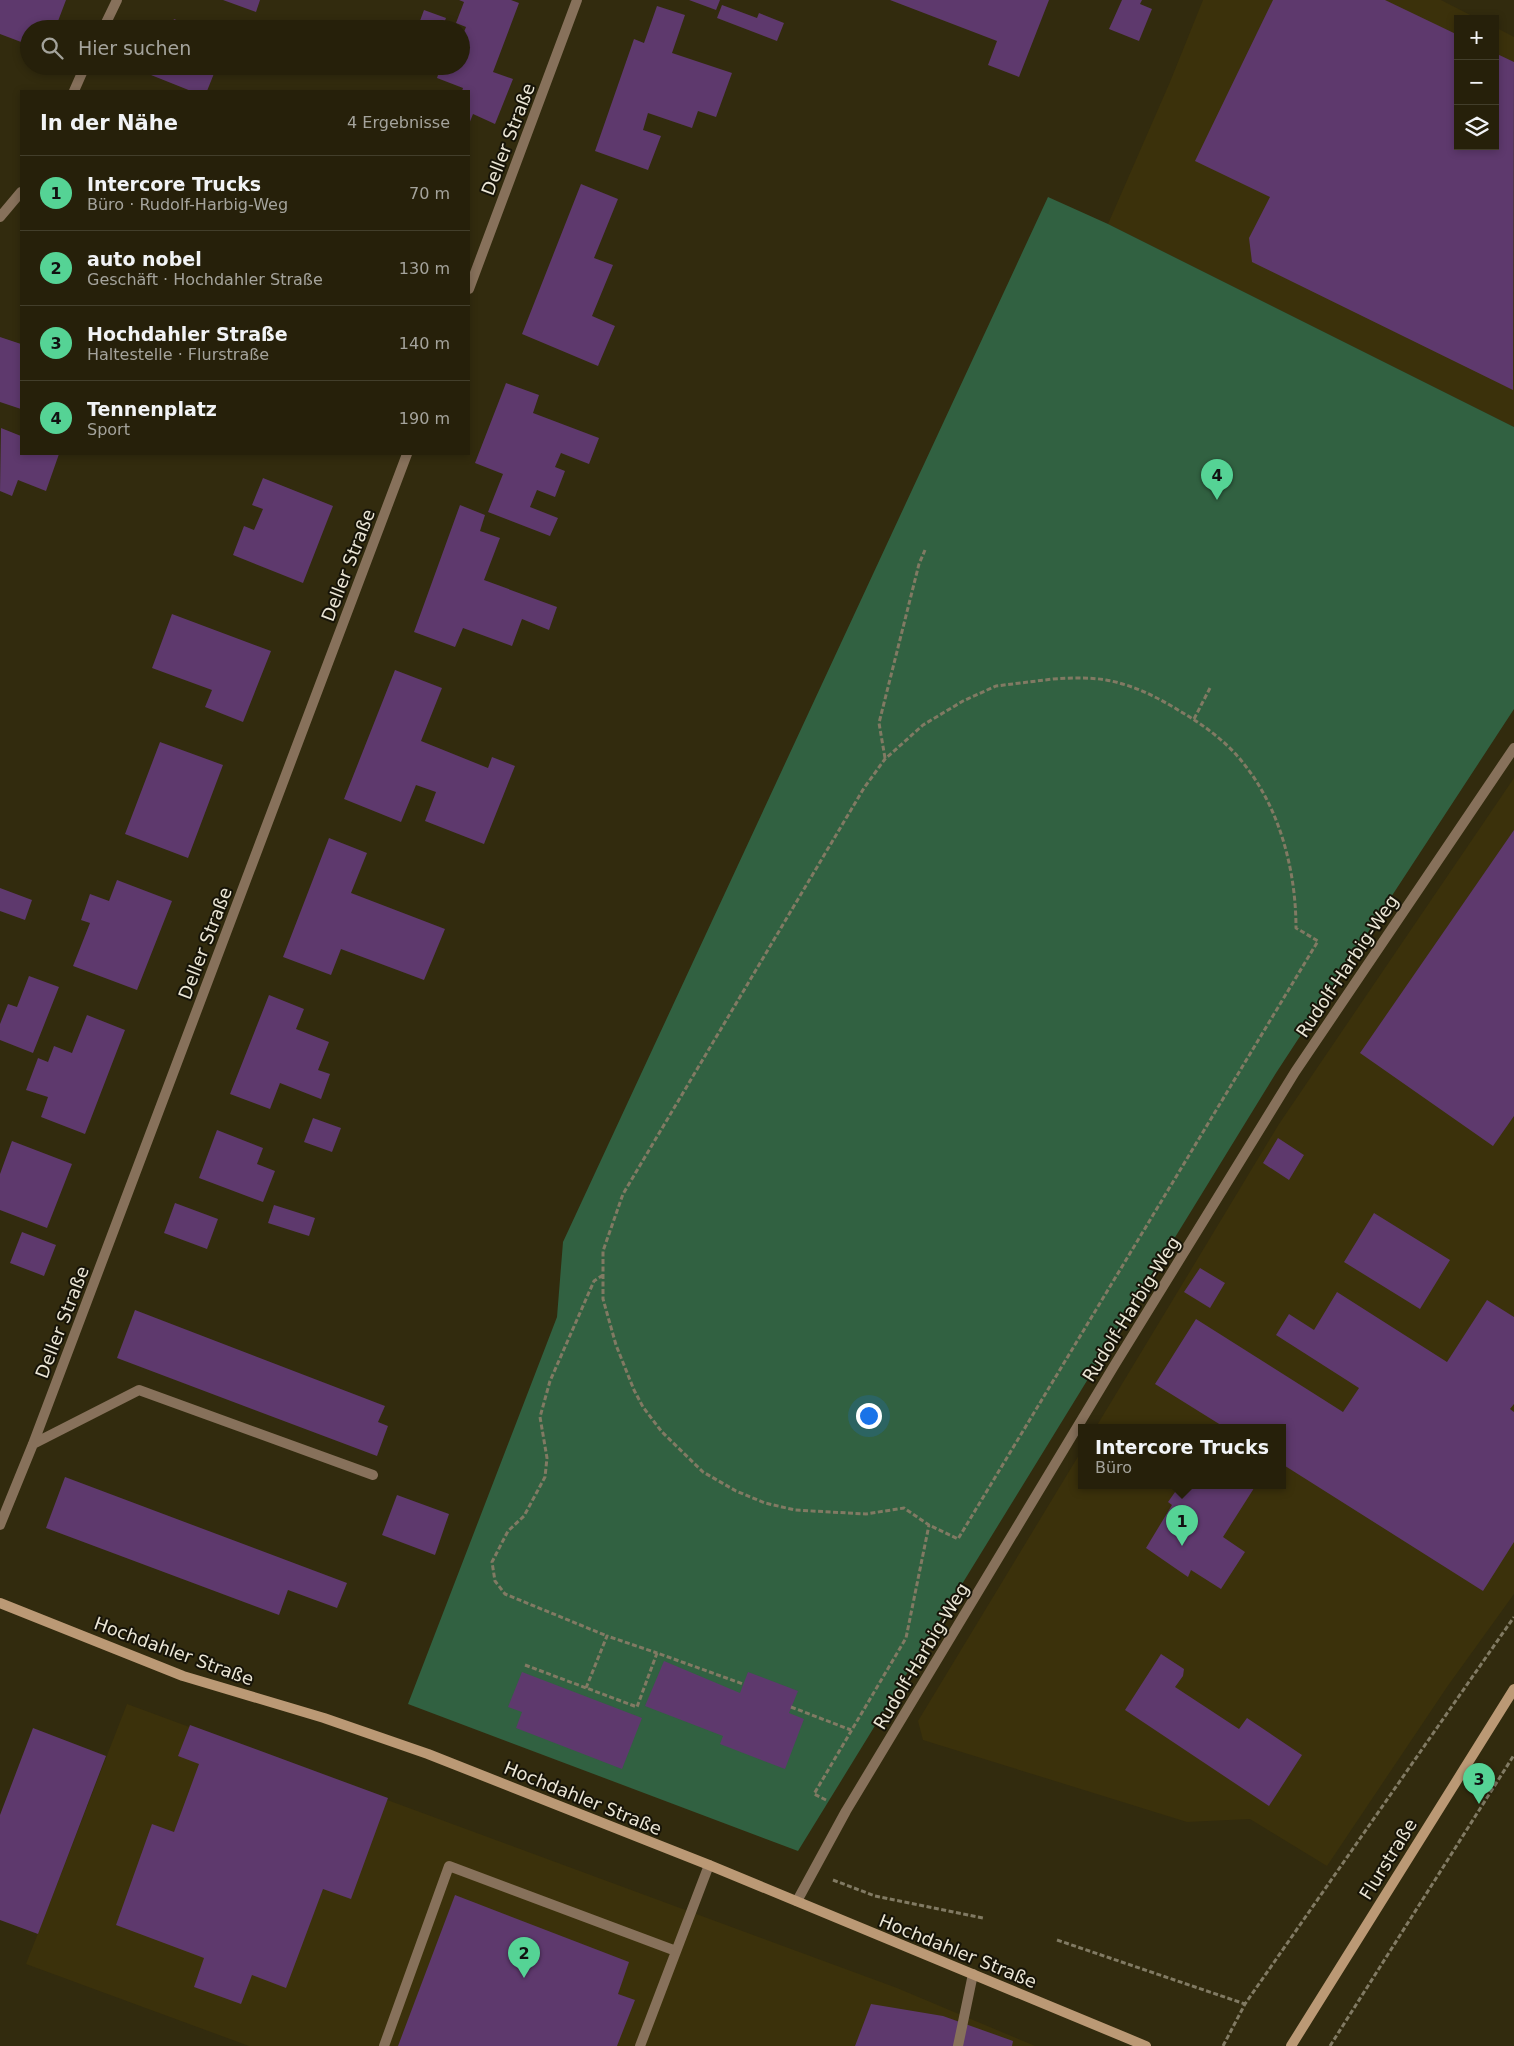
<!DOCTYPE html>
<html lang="de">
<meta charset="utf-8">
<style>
body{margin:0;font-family:"DejaVu Sans",sans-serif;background:#322d18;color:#f1f3f6}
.controls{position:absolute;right:15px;top:15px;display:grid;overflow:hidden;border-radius:0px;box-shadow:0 2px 8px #0003}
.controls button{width:45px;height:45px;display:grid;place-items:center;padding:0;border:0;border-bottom:1px solid #423e2b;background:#26200a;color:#f1f3f6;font:25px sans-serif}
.you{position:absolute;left:868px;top:1415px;width:18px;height:18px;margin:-12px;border:4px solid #fff;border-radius:50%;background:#1a73e8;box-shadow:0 0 0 8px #1a73e833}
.badge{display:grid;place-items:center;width:32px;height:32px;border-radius:50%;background:#55d395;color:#111;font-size:16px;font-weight:700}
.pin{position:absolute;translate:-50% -41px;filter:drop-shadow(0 1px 2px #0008)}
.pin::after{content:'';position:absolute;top:26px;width:18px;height:15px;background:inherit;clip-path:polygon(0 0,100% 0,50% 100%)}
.popup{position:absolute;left:1078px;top:1424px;width:208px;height:65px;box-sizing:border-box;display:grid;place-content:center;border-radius:0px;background:#26200a;filter:drop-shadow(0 1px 4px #0005);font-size:16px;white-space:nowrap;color:#a4a39c}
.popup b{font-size:19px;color:#f1f3f6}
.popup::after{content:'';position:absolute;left:50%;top:100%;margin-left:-10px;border:10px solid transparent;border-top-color:#26200a}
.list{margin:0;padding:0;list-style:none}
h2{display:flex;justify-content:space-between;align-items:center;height:65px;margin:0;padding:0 20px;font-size:21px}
h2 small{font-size:16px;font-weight:400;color:#a4a39c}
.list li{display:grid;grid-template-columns:32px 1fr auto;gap:15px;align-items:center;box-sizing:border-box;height:75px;padding:0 20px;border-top:1px solid #423e2b}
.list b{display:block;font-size:19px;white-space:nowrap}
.list p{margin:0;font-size:16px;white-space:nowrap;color:#a4a39c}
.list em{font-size:16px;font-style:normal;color:#a4a39c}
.icon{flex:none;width:28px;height:28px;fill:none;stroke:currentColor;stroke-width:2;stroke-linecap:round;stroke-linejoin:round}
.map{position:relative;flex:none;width:1514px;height:2046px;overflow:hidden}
.search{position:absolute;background:#26200a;box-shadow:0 2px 8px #0003;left:20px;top:20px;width:450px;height:55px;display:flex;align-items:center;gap:12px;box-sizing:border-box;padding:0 18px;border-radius:28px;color:#a4a39c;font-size:19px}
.panel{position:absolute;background:#26200a;box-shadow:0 2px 8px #0003;left:20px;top:90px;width:450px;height:365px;border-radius:0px}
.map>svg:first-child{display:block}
.built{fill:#3b310b}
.green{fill:#316141}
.building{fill:#5e396d}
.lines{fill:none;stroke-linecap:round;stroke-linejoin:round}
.path{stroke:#817a63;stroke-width:3;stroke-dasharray:5 2.5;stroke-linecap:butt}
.lane{stroke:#87715b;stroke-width:10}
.street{stroke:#87715b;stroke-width:10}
.secondary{stroke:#bb9975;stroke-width:10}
.labels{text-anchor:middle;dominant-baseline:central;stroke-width:4;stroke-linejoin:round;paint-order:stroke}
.street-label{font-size:18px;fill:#ebe6d6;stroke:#171408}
</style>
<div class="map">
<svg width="1514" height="2046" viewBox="0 0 1514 2046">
<rect width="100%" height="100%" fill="#322b0e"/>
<!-- built -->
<path class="built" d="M1203,0h238l37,19h-20v127h37v-119l19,10v390l-406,-203 62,-142z
M1514,778v816l-67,93 -120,179 -77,-47 -63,3 -264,-82 -5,-19 164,-271v35h200v-58h-186l183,-303z
M127,1704l770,284 138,58h-786l-223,-82z"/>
<!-- green -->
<path class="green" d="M1048,197l60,27 406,203v282l-238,364 -478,778 -390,-147 149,-387 6,-75z"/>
<!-- building -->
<path class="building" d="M0,0h66l-11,29 -13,-5 -2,5h-11v16l-29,-11z
M223,0h37l-4,12z
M459,0h52l8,3 -26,69 20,7 -18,45 -22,-10 -4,10v-33h-7l1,-3 -26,-10 4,-12h20v-27l5,-12 -10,-4 8,-21z
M689,0h31l-4,10z
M890,0h159l-30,77 -31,-12 9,-24z
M1122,0h20l-2,4 12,5 -13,32 -30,-12z
M1273,0h112l73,35v111h37v-93l19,9 -1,328 -261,-128 -3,-24 21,-41 -75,-36z
M722,5l35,13 2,-5 25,10 -7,18 -60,-23z
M657,6l28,9 -13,38 60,20 -16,44 -18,-6 -6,17 -44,-15 -5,17 18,6 -13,34 -53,-19 39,-112 10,4z
M424,10l22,8 -4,11h-25z
M174,19l24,10h-28z
M155,66h62l-10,25h-16l-40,-16z
M581,184l37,15 -24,59 19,7 -21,51 23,10 -17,40 -76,-32z
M0,337l21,7v65l-21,-7z
M506,383l33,12 -6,18 66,25 -10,26 -28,-11 -6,14 10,4 -10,26 -18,-7 -7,17 28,11 -8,18 -62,-24 15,-38 -28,-11z
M1,428l20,8v18h38l-13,37 -28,-11 -6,16 -12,-5z
M263,478l70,28 -30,77 -70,-28 11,-29 10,4 9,-21 -11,-4z
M460,505l25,10 -5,16 20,7 -16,42 73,27 -8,23 -27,-11 -10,27 -49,-18 -8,19 -41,-15z
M172,614l99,37 -28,71 -38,-15 7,-17 -60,-22z
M395,670l47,18 -21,53 67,27 4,-11 23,9 -31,78 -59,-23 11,-29 -20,-7 -15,37 -57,-23z
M160,742l63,23 -35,93 -63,-24z
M1514,830v286l-21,30 -133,-93z
M329,838l38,15 -16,40 94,36 -21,51 -83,-31 -10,26 -48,-18z
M117,880l55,21 -35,89 -64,-24 17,-43 -9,-3 9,-26 19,7z
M0,888l32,12 -7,20 -25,-9z
M29,976l30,11 -26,66 -33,-13v-16l8,-20 9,3z
M269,995l35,14 -8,20 33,13 -11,28 12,4 -9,25 -41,-16 -10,26 -40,-15z
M87,1015l38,15 -40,104 -44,-17 7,-20 -22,-7 12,-32 10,4 6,-16 18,7z
M313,1118l28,10 -9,24 -28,-10z
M217,1130l46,18 -6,16 18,7 -12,31 -64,-24z
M1278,1138l26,17 -15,25 -26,-17z
M12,1141l60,23 -25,64 -47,-18v-36z
M175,1203l43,16 -11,30 -43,-16z
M274,1205l41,13 -6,18 -41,-13z
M1374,1213l76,47 -30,49 -76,-47z
M22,1232l34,13 -12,31 -34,-13z
M1200,1268l25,15 -15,25 -26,-16z
M1337,1292l110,70 40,-62 27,17v87l-4,5 4,3v130l-31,49 -201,-127v-37h-58l-69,-43 41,-65 147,93 16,-24 -83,-53 13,-21 25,16z
M135,1310l250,96 -7,16 10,4 -11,30 -260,-98z
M65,1477l282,106 -10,25 -49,-18 -9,25 -233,-87z
M1180,1485h76l-33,52 22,15 -24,37 -30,-19 -3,7 -42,-29 26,-43 -4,-3z
M397,1495l52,19 -14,41 -53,-20z
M1161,1654l23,15 -1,7 -8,11 64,42 8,-11 55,37 -33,51 -144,-96z
M664,1661l76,32 8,-21 50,19 -9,22 15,6 -19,50 -65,-25 3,-8 -78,-30z
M522,1672l120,46 -20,51 -106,-41 6,-16 -14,-5z
M190,1725l198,73 -37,101 -28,-10 -37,99 -34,-13 -11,29 -47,-17 10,-29 -88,-33 36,-101 22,8 25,-68 -21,-8z
M33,1728l73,28 -68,178 -38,-14v-105z
M455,1895l174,67 -11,32 17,6 -18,46h-219z
M871,2004l72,12 70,25 -1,5h-157z"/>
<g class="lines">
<!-- path -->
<path class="path" d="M1053,679c17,-1 36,-2 53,1 28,5 53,18 77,33 22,13 45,30 61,51 36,45 52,107 52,164l22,13 -360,598 -29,-14 -25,-17 -38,6 -71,-4 -30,-7 -29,-12 -33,-19 -41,-40 -19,-25 -9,-17 -18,-45 -13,-46v-48l20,-57 241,-406 21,-29 38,-34 40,-24 33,-15z
M1194,719l16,-31
M885,758l-6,-35 40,-159 6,-14
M603,1275l-9,6 -44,100 -10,36 7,41 -2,19 -21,39 -16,15 -16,31 3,19 10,13 102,42
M525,1665l112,42 20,-54 86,31
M586,1688l21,-52 50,17
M791,1707l60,23
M826,1800l-12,-6 92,-156 23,-113
M833,1880l42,16 108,22
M1057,1940l188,64
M1223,2046l22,-42 269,-387
M1330,2046l184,-291"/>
<!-- lane -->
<path class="lane" d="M384,2046l65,-180 227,85
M640,2046l69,-181
M958,2046l15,-72"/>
<!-- street -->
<path class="street" d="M103,29l14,-29
M74,91l11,-25
M0,217l21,-25
M469,289l108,-289
M33,1444l106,-54 234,85
M0,1525l33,-81 374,-990
M797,1901l49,-90 268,-445 181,-294 219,-324"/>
<!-- secondary -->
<path class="secondary" d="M0,1603l183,73 141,42 104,36 281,111 437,181
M1291,2046l223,-357"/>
</g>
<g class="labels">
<!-- street labels -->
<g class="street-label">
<text transform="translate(508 139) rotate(-69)">Deller Straße</text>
<text transform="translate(348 565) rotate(-69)">Deller Straße</text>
<text transform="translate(205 943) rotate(-69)">Deller Straße</text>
<text transform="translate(1347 966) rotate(-56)">Rudolf-Harbig-Weg</text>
<text transform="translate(1131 1309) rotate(-58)">Rudolf-Harbig-Weg</text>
<text transform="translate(62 1322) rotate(-69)">Deller Straße</text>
<text transform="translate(174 1651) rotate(20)">Hochdahler Straße</text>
<text transform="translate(921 1656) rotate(-59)">Rudolf-Harbig-Weg</text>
<text transform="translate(583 1798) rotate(22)">Hochdahler Straße</text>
<text transform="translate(1388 1859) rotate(-58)">Flurstraße</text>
<text transform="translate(958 1951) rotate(22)">Hochdahler Straße</text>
</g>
</g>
</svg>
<div class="controls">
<button>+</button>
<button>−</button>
<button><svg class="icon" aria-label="layers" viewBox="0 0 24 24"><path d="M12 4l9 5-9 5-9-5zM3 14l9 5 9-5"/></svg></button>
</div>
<div class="you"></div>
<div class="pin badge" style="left:1182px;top:1546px">1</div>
<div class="popup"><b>Intercore Trucks</b>Büro</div>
<div class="pin badge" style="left:524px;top:1978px">2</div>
<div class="pin badge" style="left:1479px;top:1804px">3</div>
<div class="pin badge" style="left:1217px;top:500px">4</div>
<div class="search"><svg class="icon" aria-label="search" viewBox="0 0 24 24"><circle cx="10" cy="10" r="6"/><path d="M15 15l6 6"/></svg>Hier suchen</div>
<section class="panel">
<h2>In der Nähe<small>4 Ergebnisse</small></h2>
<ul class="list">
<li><span class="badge">1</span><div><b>Intercore Trucks</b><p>Büro · Rudolf-Harbig-Weg</p></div><em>70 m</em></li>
<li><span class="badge">2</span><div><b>auto nobel</b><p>Geschäft · Hochdahler Straße</p></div><em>130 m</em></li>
<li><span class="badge">3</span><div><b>Hochdahler Straße</b><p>Haltestelle · Flurstraße</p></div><em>140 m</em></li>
<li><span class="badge">4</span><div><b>Tennenplatz</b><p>Sport</p></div><em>190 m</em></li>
</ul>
</section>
</div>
